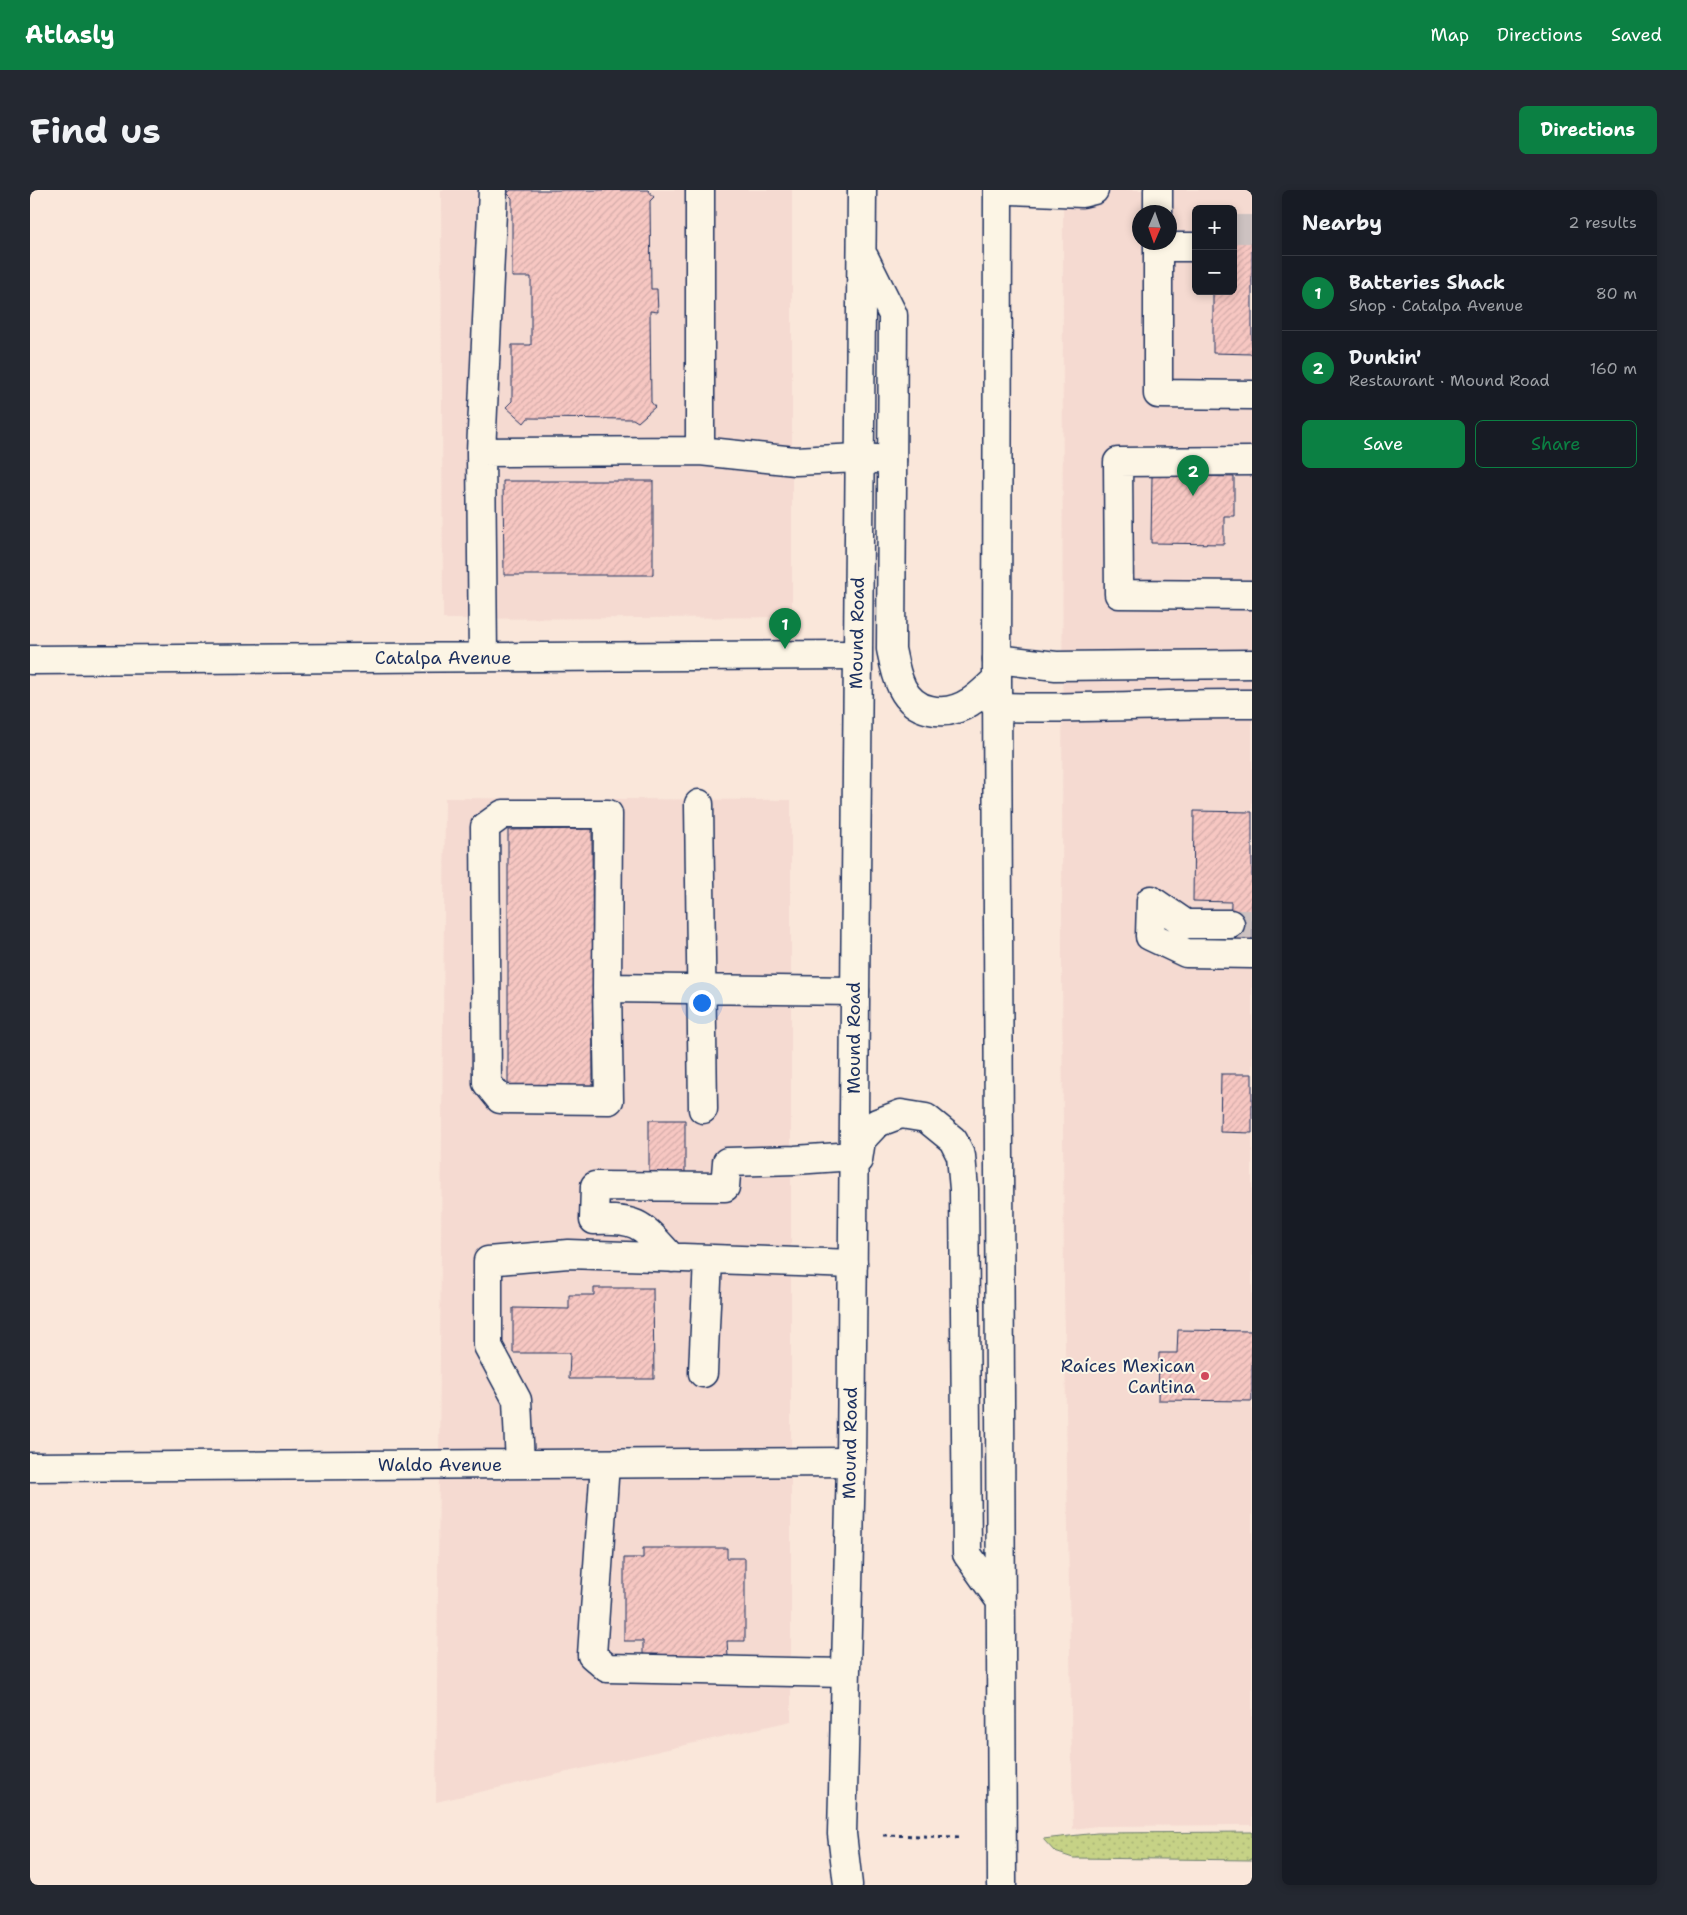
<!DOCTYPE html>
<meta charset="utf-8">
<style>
body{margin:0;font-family:"Shantell Sans",sans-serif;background:#242831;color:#f1f3f6}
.controls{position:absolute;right:15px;top:15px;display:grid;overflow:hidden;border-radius:8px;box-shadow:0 2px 8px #0003}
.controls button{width:45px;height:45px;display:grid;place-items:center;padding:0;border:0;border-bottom:1px solid #363941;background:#171b24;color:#f1f3f6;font:25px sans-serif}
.compass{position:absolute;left:1102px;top:15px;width:45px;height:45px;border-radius:50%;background:#171b24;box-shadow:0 2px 8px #0003;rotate:182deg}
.you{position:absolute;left:671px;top:812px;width:18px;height:18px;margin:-12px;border:4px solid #fff;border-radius:50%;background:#1a73e8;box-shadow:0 0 0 8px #1a73e833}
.badge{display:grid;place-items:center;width:32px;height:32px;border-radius:50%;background:#0b8043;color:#fff;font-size:16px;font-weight:700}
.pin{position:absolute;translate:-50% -41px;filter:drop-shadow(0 1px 2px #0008)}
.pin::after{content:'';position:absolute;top:26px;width:18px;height:15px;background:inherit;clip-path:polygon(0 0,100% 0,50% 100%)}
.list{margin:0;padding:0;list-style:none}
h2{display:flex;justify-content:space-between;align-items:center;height:65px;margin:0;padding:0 20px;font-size:21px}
h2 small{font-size:16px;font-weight:400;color:#9ea1a6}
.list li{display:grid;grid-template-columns:32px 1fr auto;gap:15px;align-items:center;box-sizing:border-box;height:75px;padding:0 20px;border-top:1px solid #363941}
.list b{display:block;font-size:19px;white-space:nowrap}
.list p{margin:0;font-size:16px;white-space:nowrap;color:#9ea1a6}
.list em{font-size:16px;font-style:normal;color:#9ea1a6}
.actions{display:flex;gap:10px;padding:15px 20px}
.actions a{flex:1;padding:11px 0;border:1px solid #0b8043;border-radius:8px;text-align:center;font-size:18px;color:#0b8043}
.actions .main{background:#0b8043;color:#fff}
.map{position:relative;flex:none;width:1222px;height:1695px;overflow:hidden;border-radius:8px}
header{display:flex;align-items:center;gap:30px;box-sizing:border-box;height:70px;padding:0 25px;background:#0b8043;color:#fff}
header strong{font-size:24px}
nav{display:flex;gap:28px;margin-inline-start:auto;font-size:18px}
.intro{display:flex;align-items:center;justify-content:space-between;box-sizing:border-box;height:120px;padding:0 30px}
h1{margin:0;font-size:35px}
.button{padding:12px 22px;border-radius:8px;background:#0b8043;color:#fff;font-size:18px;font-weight:700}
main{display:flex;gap:30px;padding:0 30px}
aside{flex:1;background:#171b24;border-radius:8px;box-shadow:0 2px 8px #0003}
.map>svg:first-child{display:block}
.built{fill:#f5dad1;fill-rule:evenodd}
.grass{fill:url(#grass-dots);stroke:#708072}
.building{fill:url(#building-hatch);stroke:#1b2f5e}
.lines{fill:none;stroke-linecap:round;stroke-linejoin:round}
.minor-tunnel{stroke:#cdc2c1;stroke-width:28;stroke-dasharray:28 14;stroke-linecap:butt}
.minor-casing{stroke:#1b2f5e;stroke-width:31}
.major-casing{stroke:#1b2f5e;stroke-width:31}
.path{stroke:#1b2f5e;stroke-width:3;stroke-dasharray:4 4;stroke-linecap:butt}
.minor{stroke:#fcf5e5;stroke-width:28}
.major{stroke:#fcf5e5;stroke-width:28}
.poi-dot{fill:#d1495b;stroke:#fcf5e5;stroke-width:2}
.labels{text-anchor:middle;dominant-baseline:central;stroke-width:4;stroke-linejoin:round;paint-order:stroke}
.street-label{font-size:18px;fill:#1b2f5e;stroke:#fcf5e5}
.poi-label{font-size:18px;fill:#1b2f5e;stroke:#fcf5e5;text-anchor:end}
</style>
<header>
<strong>Atlasly</strong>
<nav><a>Map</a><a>Directions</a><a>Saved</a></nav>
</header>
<div class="intro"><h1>Find us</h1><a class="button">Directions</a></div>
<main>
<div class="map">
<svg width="1222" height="1695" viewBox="0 0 1222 1695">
<defs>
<pattern id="grass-dots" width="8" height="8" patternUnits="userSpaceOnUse" patternTransform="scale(1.25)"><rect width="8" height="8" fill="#c6d286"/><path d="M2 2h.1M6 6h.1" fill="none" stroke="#aab576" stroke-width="1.8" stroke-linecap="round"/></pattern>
<pattern id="building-hatch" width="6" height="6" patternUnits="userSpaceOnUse" patternTransform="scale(1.25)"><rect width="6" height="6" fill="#f7c7c2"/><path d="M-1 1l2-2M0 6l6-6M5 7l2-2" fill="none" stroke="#d3aba9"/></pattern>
</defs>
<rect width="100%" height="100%" fill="#fae7da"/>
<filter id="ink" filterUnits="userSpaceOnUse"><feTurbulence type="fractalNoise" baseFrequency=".02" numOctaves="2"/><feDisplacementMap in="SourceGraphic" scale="10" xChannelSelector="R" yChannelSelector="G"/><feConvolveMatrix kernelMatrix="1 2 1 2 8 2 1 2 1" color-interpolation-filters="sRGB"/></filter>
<g filter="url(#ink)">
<!-- built -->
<path class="built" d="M411,0h351v427l-349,2z
M1033,0h189v1635l-155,1 -24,3 -9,-542 -2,-318zM1166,19h37v82h-37zM1110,22h30v30h-30z
M415,608l346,2v921l-355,81z"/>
<!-- grass -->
<path class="grass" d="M1222,1642v28l-179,-2 -18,-6 -12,-13 54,-6z"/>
<!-- building -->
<path class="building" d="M481,0h137l6,7 -4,4 1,88h6l1,23 -8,-1 1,91 4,5 -17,15 -5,-3 -105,-1 -4,5 -18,-16 6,-6v-56h19v-68h-19v-79l-5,-5z
M1203,34h19v130l-39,-1v-62h20z
M1122,285l82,2v39h-10v28l-73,-1z
M473,291h150v94h-149z
M1164,621l58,1v128l-22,-1 1,-37 -38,-1z
M562,639l1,258h-85v-257z
M1191,884h31v59l-32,-1z
M619,930h36v61h-36z
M564,1098h59l1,91h-85l1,-26h-57v-45l56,1v-14h25z
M1148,1140l74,1v70l-94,-1 1,-47h18z
M613,1358h84v10h18v83h-18l1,16 -85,1v-17h-19v-83h19z"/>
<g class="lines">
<!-- minor-tunnel -->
<path class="minor-tunnel" d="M1203,39h19
M1200,734h22"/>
<!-- minor casing -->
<g class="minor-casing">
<path id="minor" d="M670,0v261l95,10 64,-3 33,2
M981,0l71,3 12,-3
M1128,22v-22
M1128,52v152l94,1
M1128,57h38
M451,262l12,-262
M1222,271l-134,1 1,132 133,1
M453,467l-2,-205 219,-1
M967,469l59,7 196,-2
M0,470l827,-5
M967,517c85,3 170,-4 255,-3
M669,614l4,305
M1121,710l-1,36 36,17 66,1
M1121,710l35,24h44
M577,798l2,112 -109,-1 -13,-16 -2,-256 18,-13h105l-1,174 248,3
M642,1068c-30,-32 -31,-40 -78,-38l1,-34 130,1 2,-25 68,-2 59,-4
M673,1183l5,-114
M490,1274l-3,-64 -29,-54v-85l80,-7 285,10
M575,1274l-13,191 15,13 238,5
M0,1277l821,-5"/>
</g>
<!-- major casing -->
<g class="major-casing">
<path id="major" d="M968,0l-1,489 5,1206
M834,67l29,58 -2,334c5,25 10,55 39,61 14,3 28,0 40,-8 10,-6 18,-15 27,-23
M828,970l3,-20 16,-17 24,-9 25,4 27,22 8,16 3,33 3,365 32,45
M818,1695l-6,-51 9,-372 11,-1272"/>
</g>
<!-- path -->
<path class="path" d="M853,1645l77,2"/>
<!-- minor -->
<use href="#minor" class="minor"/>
<!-- major -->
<use href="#major" class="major"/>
</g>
</g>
<!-- markers -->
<circle class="poi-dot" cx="1175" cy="1186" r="5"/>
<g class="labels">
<!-- street labels -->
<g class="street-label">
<text transform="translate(827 443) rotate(-89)">Mound Road</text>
<text x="413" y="468">Catalpa Avenue</text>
<text transform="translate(824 848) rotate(-90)">Mound Road</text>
<text transform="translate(820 1253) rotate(-89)">Mound Road</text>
<text x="410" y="1275">Waldo Avenue</text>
</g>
<!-- poi labels -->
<g class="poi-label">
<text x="1165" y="1176">Raíces Mexican<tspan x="1165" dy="21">Cantina</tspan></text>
</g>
</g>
</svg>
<div class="controls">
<button>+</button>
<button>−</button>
</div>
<svg class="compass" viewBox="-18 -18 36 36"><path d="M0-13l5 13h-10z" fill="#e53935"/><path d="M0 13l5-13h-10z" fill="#9ea1a6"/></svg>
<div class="you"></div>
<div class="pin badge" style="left:755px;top:459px">1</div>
<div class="pin badge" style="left:1163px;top:306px">2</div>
</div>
<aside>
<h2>Nearby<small>2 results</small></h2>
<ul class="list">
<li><span class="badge">1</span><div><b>Batteries Shack</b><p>Shop · Catalpa Avenue</p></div><em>80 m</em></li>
<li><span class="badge">2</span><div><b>Dunkin'</b><p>Restaurant · Mound Road</p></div><em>160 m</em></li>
</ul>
<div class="actions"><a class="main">Save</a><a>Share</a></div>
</aside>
</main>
